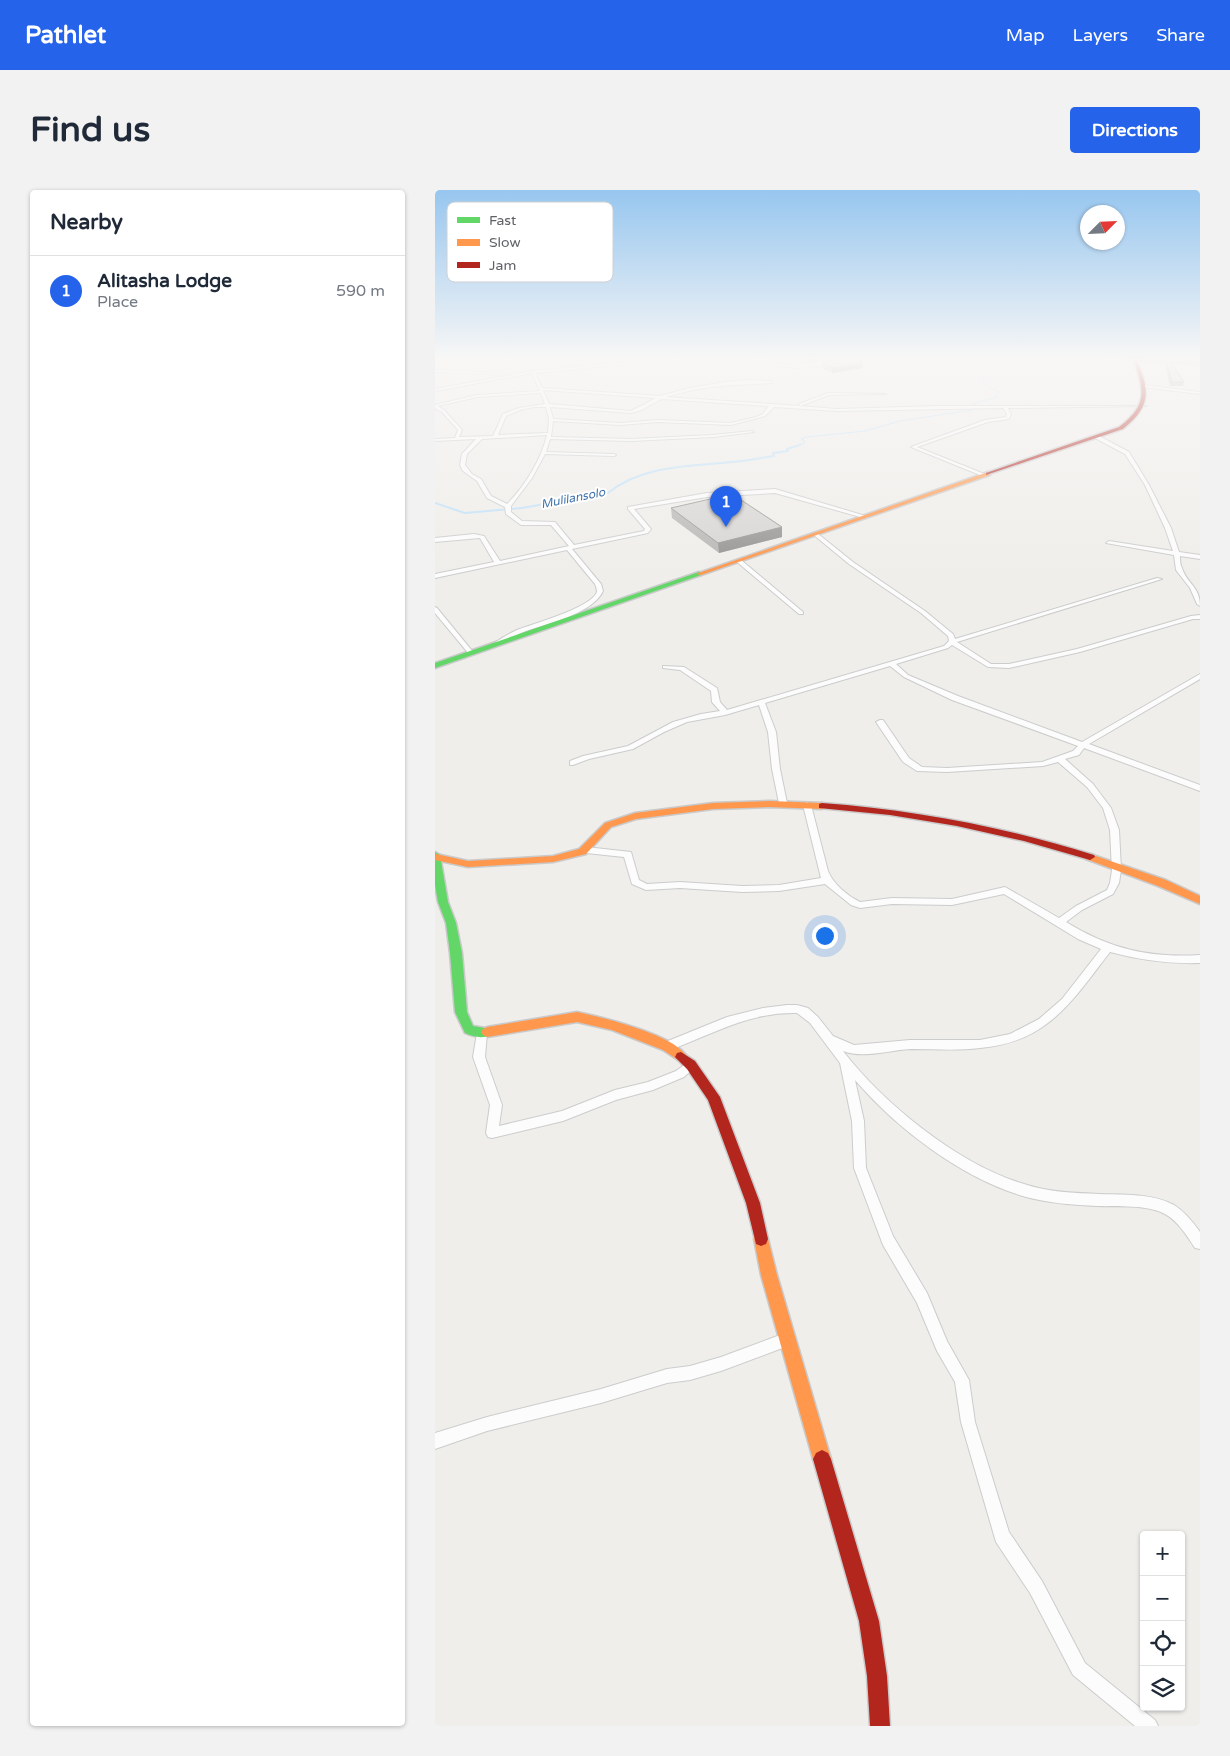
<!DOCTYPE html>
<meta charset="utf-8">
<style>
body{margin:0;font-family:"Varela Round",sans-serif;background:#f2f2f3;color:#1f2937}
.controls{position:absolute;right:15px;bottom:15px;display:grid;overflow:hidden;border-radius:5px;box-shadow:0 1px 4px #0004}
.controls button{width:45px;height:45px;display:grid;place-items:center;padding:0;border:0;border-bottom:1px solid #e0e1e3;background:#fff;color:#1f2937;font:25px sans-serif}
.compass{position:absolute;left:645px;top:15px;width:45px;height:45px;border-radius:50%;background:#fff;box-shadow:0 1px 4px #0004;rotate:66deg}
.you{position:absolute;left:389px;top:745px;width:18px;height:18px;margin:-12px;border:4px solid #fff;border-radius:50%;background:#1a73e8;box-shadow:0 0 0 8px #1a73e833}
.badge{display:grid;place-items:center;width:32px;height:32px;border-radius:50%;background:#2563eb;color:#fff;font-size:16px;font-weight:700}
.pin{position:absolute;translate:-50% -41px;filter:drop-shadow(0 1px 2px #0008)}
.pin::after{content:'';position:absolute;top:26px;width:18px;height:15px;background:inherit;clip-path:polygon(0 0,100% 0,50% 100%)}
.list{margin:0;padding:0;list-style:none}
h2{display:flex;justify-content:space-between;align-items:center;height:65px;margin:0;padding:0 20px;font-size:21px}
h2 small{font-size:16px;font-weight:400;color:#747a83}
.list li{display:grid;grid-template-columns:32px 1fr auto;gap:15px;align-items:center;box-sizing:border-box;height:70px;padding:0 20px;border-top:1px solid #e0e1e3}
.list b{display:block;font-size:19px;white-space:nowrap}
.list p{margin:0;font-size:16px;white-space:nowrap;color:#747a83}
.list em{font-size:16px;font-style:normal;color:#747a83}
.icon{flex:none;width:28px;height:28px;fill:none;stroke:currentColor;stroke-width:2;stroke-linecap:round;stroke-linejoin:round}
.map{position:relative;flex:none;width:765px;height:1536px;overflow:hidden;border-radius:5px}
header{display:flex;align-items:center;gap:30px;box-sizing:border-box;height:70px;padding:0 25px;background:#2563eb;color:#fff}
header strong{font-size:24px}
nav{display:flex;gap:28px;margin-inline-start:auto;font-size:18px}
.intro{display:flex;align-items:center;justify-content:space-between;box-sizing:border-box;height:120px;padding:0 30px}
h1{margin:0;font-size:35px}
.button{padding:12px 22px;border-radius:5px;background:#2563eb;color:#fff;font-size:18px;font-weight:700}
main{display:flex;gap:30px;padding:0 30px}
aside{flex:1;background:#fff;border-radius:5px;box-shadow:0 1px 4px #0004}
.map>svg:first-child{display:block}
.lines{fill:none;stroke-linecap:round;stroke-linejoin:round}
.stream-far1{stroke:#bfe0f9;stroke-width:1}
.stream{stroke:#bfe0f9;stroke-width:2}
.street-casing{stroke:#cbcccc;stroke-width:2}
.fast-casing{stroke:#cacacb;stroke-width:3}
.slow-casing{stroke:#cacacb;stroke-width:3}
.jam-casing{stroke:#cacacb;stroke-width:3}
.street{fill:#fdfcfc;fill-rule:evenodd}
.fast{fill:#63d668;fill-rule:evenodd}
.slow{fill:#ff974d;fill-rule:evenodd}
.jam{fill:#b3261e;fill-rule:evenodd}
.wall{fill:#b8b7b5}
.shaded-wall{fill:#969594}
.building{fill:#d6d5d3;stroke:#969594}
.labels{text-anchor:middle;dominant-baseline:central;stroke-width:4;stroke-linejoin:round;paint-order:stroke}
.far-water-label{font-size:12px;font-style:italic;fill:#4174aa;stroke:#fff}
.key{fill:#fff;stroke:#cfd0d2;stroke-width:1}
.key-label{font-size:14px;fill:#5f6368}
</style>
<header>
<strong>Pathlet</strong>
<nav><a>Map</a><a>Layers</a><a>Share</a></nav>
</header>
<div class="intro"><h1>Find us</h1><a class="button">Directions</a></div>
<main>
<aside>
<h2>Nearby<small></small></h2>
<ul class="list">
<li><span class="badge">1</span><div><b>Alitasha Lodge</b><p>Place</p></div><em>590 m</em></li>
</ul>
</aside>
<div class="map">
<svg width="765" height="1536" viewBox="0 0 765 1536">
<rect width="100%" height="100%" fill="#efeeea"/>
<g class="lines">
<!-- stream-far1 -->
<path class="stream-far1" d="M361,256l8,-3 1,-2 -4,-2 6,-2 58,-6 35,-10 72,-11v-6l25,-7v-6l-10,-5 -7,-8 18,-2 1,-3 -21,-16"/>
<!-- stream -->
<path class="stream" d="M0,313l30,10 57,-5 86,-15c34,-28 83,-27 124,-31 14,-1 28,-4 42,-6l-1,-3 15,-2 -1,-2 13,-4"/>
<!-- street casing -->
<g class="street-casing">
<path id="street" d="M247,167h19l-166,16 7,15 118,8 30,-8 29,-5 28,-3 24,1 1,2c-36,2 -71,2 -106,14l134,9 -1,-2 29,-11 58,1 -57,1 -29,11 37,3 100,-3h210l-139,2 3,6 -2,5 -21,3 -71,25 70,28 -2,2 -74,-30 74,-27 21,-3 1,-3 -4,-6 -166,3 -63,-4 -9,9 -34,9 -73,-3 -38,3 -67,-4 -2,16 80,2 82,-4 39,-4 2,1 -41,5 -82,4 -81,-2 -4,13 68,2 2,1 -2,1 -69,-2 -13,24 -21,28v6l11,9 33,1 19,23 70,-14 1,-2 -17,-20v-2l79,-14 68,-4 94,28 -5,1 -89,-25 -68,4 -73,12 17,20 -3,4 -76,16 29,35 2,7c-11,24 -60,33 -82,42 -9,4 -20,14 -28,13v-2c7,-5 15,-10 24,-14 15,-6 74,-22 80,-38 0,-3 -1,-5 -2,-8l-28,-34 -132,28v-4l59,-12 -14,-24 -45,4v-4l39,-4 10,2 16,25 69,-15 -18,-21h-30l-15,-11 -1,-7 -18,-9 -10,-17 -14,-10 -3,-6 2,-11 14,-15 -41,2v-2l20,-1 3,-8 -16,-18 -7,-4v-3l42,-10 63,-4 -8,-18 -97,18v-2l98,-18zM108,200l113,8 -25,13 -82,-7zM106,203l4,11 -26,4 -16,6 -10,22 -34,1 3,-7 -18,-20 -6,-4 39,-9zM226,209l108,7 -6,8 -7,3 -25,6 -73,-3 -38,3 -67,-4 -3,-12 81,6 11,-3zM99,217h12l3,12 -1,14 -50,2 8,-19 14,-6zM112,245c-6,25 -22,51 -40,69l-16,-8 -10,-17 -9,-5 -7,-9 2,-11 15,-15z
M318,167h5l19,7 13,1 69,-8c-32,10 -76,18 -106,0z
M642,167h30l30,3 -2,1z
M0,180l64,3 2,1 -66,-2z
M708,195l57,7v2l-58,-7z
M660,246h4l30,16 20,33 22,43 8,24 21,3v4l-20,-3c0,4 0,9 2,12 5,16 18,18 18,38l-3,-2 -7,-16 -14,-18 -2,-15 -68,-12 3,-2 64,10 -8,-23 -20,-43 -20,-31 -30,-16z
M382,343l36,29 72,49 28,23 2,5 202,-61 5,1 -205,63 34,22h18l68,-15 114,-33 9,-1v4h-7l-113,33 -71,16 -21,-1 -36,-22 -4,3 -52,16 12,11 50,21 124,46 118,-68v5l-111,65 111,41v6l-116,-43 -5,7 -14,4 28,25 18,24 8,22 2,40 -2,13 -6,11 -31,16 -16,12c44,27 83,36 134,33v8c-31,1 -60,-3 -90,-11 -38,49 -62,90 -130,96 -23,3 -46,1 -69,1 -21,1 -48,10 -68,2 41,53 116,114 181,133 24,8 50,9 75,10 24,1 53,-1 75,11 11,7 19,17 26,27v17l-5,-1c-8,-12 -17,-27 -30,-34 -19,-10 -47,-7 -68,-8 -24,-1 -48,-3 -71,-9 -63,-18 -129,-68 -171,-117l9,41 2,47 27,68 34,57 20,48 22,39 6,42 34,110 33,49 43,82 70,57 3,6h-23l-62,-51 -43,-82 -34,-51 -35,-120 -6,-40 -18,-31 -20,-48 -34,-58 -29,-77 -2,-47 -12,-58 -30,-40 -13,-10c-50,-1 -85,22 -130,38l-4,-2 -1,-3 1,-3 64,-26 36,-9 24,-3h10l11,3 10,9 15,19 21,9 56,-5h70l30,-6 29,-15 23,-20 39,-50 -23,-10 -74,-45 -52,11 -60,-1 -32,4 -9,-3 -26,-21 -46,7 -37,1 -62,-4 -34,2 -14,-6 -8,-27 -38,-4 -4,-3 4,-3 45,5 8,28 8,4 33,-2 62,4 37,-1 42,-7 -18,-73 4,-3 4,3 17,66c5,13 20,25 32,31l32,-4 60,1 53,-12 54,31 17,-12 31,-16 3,-7 2,-13 -2,-40 -7,-22 -16,-21 -29,-25 -15,4 -96,6 -30,-1 -14,-9 -27,-40 4,-2h3l26,38 13,9 25,1 95,-6 31,-11 5,-5 -126,-46 -48,-23 -14,-11 -125,37 11,29 4,37 7,34 -1,2 -3,1 -4,-3 -7,-34 -4,-37 -9,-27 -34,10 -38,7 -23,10 -31,17 -44,10 -16,6h-3v-4l13,-5 45,-10 45,-24 28,-8 19,-3 -8,-9 -1,-11 -31,-21 -17,-2v-2l21,1 33,21 3,14 7,8 217,-64 5,-5 -1,-5 -27,-23 -72,-49 -34,-28 -1,-1z
M302,370h4l62,52v2h-4l-62,-52z
M0,417l2,1 36,44v2h-4l-34,-41z
M47,839l4,1 1,3 -2,24 17,48 -3,21 63,-15 53,-21 33,-8 28,-11 15,-11 4,2 2,3 -13,12 -31,13 -37,10 -53,21 -71,17 -4,-1 -2,-4 4,-28 -17,-48 4,-24 1,-3z
M353,1142l5,2 2,5 -2,5 -72,27 -31,9 -23,3 -66,20 -114,28 -52,18v-16l52,-16 114,-28 66,-20 23,-3 31,-9z"/>
</g>
<!-- fast casing -->
<g class="fast-casing">
<path id="fast" d="M264,382l2,1v2l-266,93v-5z
M0,662l5,3 8,47 8,21 6,30 5,59 6,14 18,3 2,3 -2,3c-9,4 -17,2 -26,-2l-10,-21 -5,-59 -4,-30 -8,-21 -3,-17z"/>
</g>
<!-- slow casing -->
<g class="slow-casing">
<path id="slow" d="M700,169l65,3v2l-66,-3z
M553,282l2,3 -289,100 -5,-1z
M334,611l53,2 5,3 -5,3 -53,-2 -56,2 -77,10 -25,8 -25,27 -33,8 -85,5 -33,-7 1,-6 32,7 85,-5 26,-7 26,-26 30,-10 78,-10z
M655,664l76,26 34,16v8l-42,-18 -72,-27 -1,-2z
M142,822c24,5 99,23 110,45l-2,4 -4,1 -18,-12 -51,-20 -35,-8 -90,15 -4,-2 -2,-3 2,-3 4,-2z
M326,1042l5,2 2,5 9,36 54,184 -3,6 -6,3 -6,-3 -3,-6 -52,-184 -7,-36 2,-5z"/>
</g>
<!-- jam casing -->
<g class="jam-casing">
<path id="jam" d="M697,167h4c13,33 17,48 -13,72l-137,46v-2l133,-46c30,-23 25,-38 13,-70z
M387,613c93,7 183,24 272,52l1,2 -5,3 -66,-19 -67,-15 -67,-11 -71,-7v-4z
M246,862l14,9 25,36 40,106 8,36 -2,5 -5,2 -5,-2 -10,-41 -38,-103 -21,-31 -12,-12 2,-4z
M387,1260l6,3 3,6 48,162 8,55 3,50h-20l-3,-50 -8,-55 -46,-162 3,-6z"/>
</g>
<!-- street -->
<use href="#street" class="street"/>
<!-- fast -->
<use href="#fast" class="fast"/>
<!-- slow -->
<use href="#slow" class="slow"/>
<!-- jam -->
<use href="#jam" class="jam"/>
</g>
<!-- wall -->
<path class="wall" d="M367,167h16l-3,3 -6,1z
M731,171l18,21 -1,4h-13l-5,-21z
M387,172l41,1v5l-31,5 -10,-5z
M236,318l111,29 -63,16 -47,-35z"/>
<!-- shaded-wall -->
<path class="shaded-wall" d="M374,167h9l-3,3 -6,1z
M428,173v5l-31,5v-5z
M347,337v10l-63,16 -1,-10z"/>
<!-- building -->
<path class="building" d="M411,167h4l13,6 -31,5 -10,-6z
M731,171h4l14,21h-12z
M297,304l50,33 -64,16 -47,-35z"/>
<!-- sky -->
<linearGradient id="sky" x2="0" y2="1"><stop stop-color="#97c6ef"/><stop offset="0.44" stop-color="#f8f7f6"/><stop offset="1" stop-color="#f8f7f6" stop-opacity="0"/></linearGradient>
<rect width="765" height="382" fill="url(#sky)"/>
<g class="labels">
<!-- far-water labels -->
<g class="far-water-label">
<text transform="translate(138 308) rotate(-11)">Mulilansolo</text>
</g>
</g>
<!-- legend -->
<rect x="12" y="12" width="166" height="80" rx="8" class="key"/>
<rect x="22" y="27" width="23" height="6" fill="#63d668"/>
<rect x="22" y="49" width="23" height="7" fill="#ff974d"/>
<rect x="22" y="72" width="23" height="6" fill="#b3261e"/>
<g class="key-label">
<text x="54" y="35">Fast</text>
<text x="54" y="57">Slow</text>
<text x="54" y="80">Jam</text>
</g>
</svg>
<div class="controls">
<button>+</button>
<button>−</button>
<button><svg class="icon" aria-label="locate" viewBox="0 0 24 24"><circle cx="12" cy="12" r="6"/><path d="M12 2v4M12 18v4M2 12h4M18 12h4"/></svg></button>
<button><svg class="icon" aria-label="layers" viewBox="0 0 24 24"><path d="M12 4l9 5-9 5-9-5zM3 14l9 5 9-5"/></svg></button>
</div>
<svg class="compass" viewBox="-18 -18 36 36"><path d="M0-13l5 13h-10z" fill="#e53935"/><path d="M0 13l5-13h-10z" fill="#747a83"/></svg>
<div class="you"></div>
<div class="pin badge" style="left:291px;top:337px">1</div>
</div>
</main>
